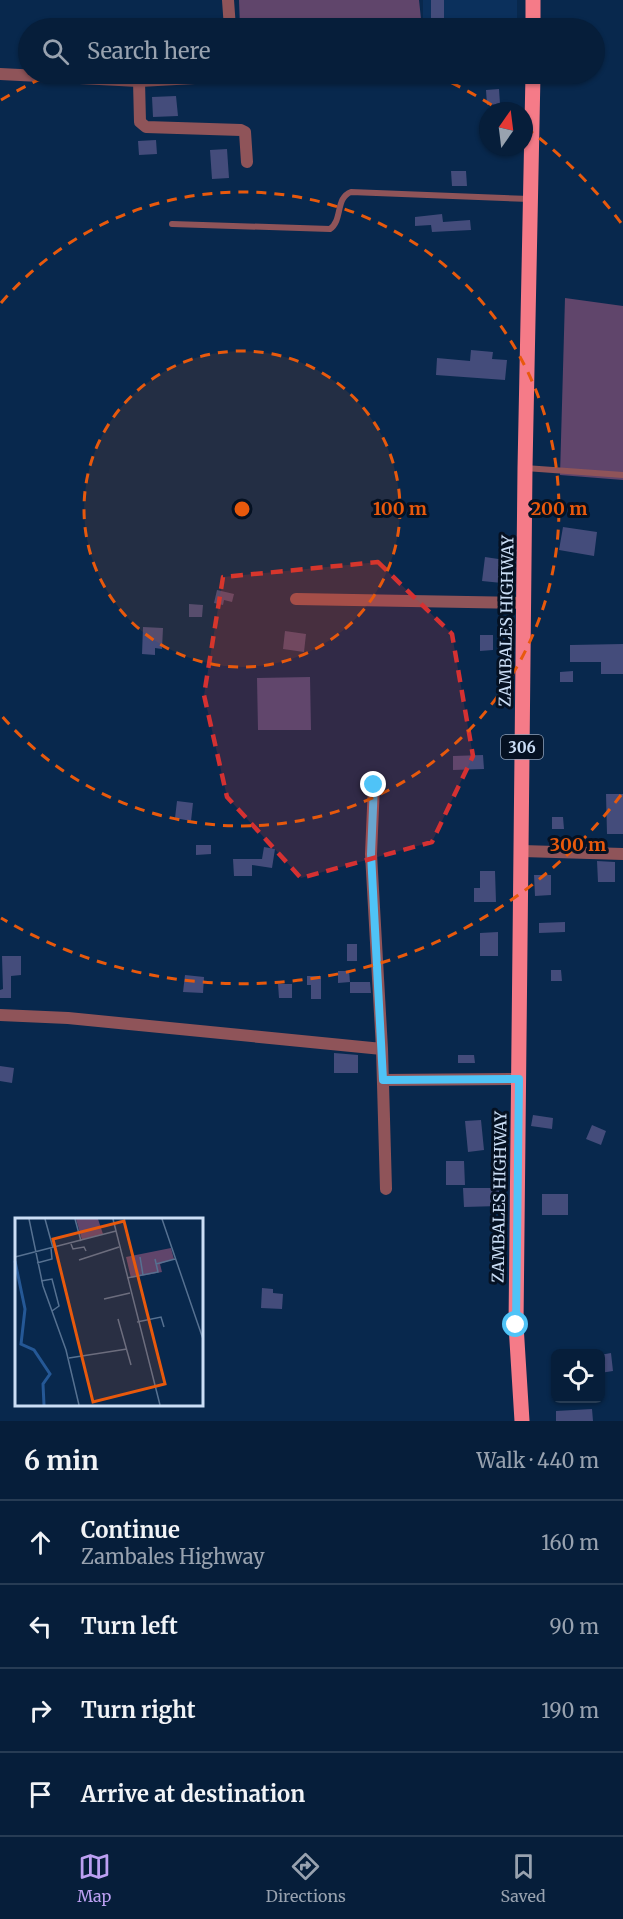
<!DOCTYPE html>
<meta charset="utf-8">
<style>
body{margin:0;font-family:Merriweather,serif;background:#142b45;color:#f1f3f6}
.controls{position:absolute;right:18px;bottom:18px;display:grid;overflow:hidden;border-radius:9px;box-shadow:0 2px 4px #0004}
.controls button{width:54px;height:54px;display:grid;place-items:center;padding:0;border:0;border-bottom:2px solid #273c54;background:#061e3a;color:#f1f3f6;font:30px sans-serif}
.compass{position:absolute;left:479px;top:102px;width:54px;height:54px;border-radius:50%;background:#061e3a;box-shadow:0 2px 4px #0004;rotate:14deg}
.stop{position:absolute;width:18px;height:18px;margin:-14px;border:4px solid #4fc3f7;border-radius:50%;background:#fff}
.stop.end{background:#4fc3f7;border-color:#fff;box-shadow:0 2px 6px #0008}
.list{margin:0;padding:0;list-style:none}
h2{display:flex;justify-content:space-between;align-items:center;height:78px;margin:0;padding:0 24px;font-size:26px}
h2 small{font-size:20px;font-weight:400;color:#98a2af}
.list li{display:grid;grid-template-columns:39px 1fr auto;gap:18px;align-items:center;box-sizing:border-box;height:84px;padding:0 24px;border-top:2px solid #273c54}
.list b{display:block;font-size:22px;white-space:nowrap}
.list p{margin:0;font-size:20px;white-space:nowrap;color:#98a2af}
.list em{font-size:20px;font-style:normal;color:#98a2af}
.icon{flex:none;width:33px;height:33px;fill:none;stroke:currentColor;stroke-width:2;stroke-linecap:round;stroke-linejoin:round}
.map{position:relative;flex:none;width:623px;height:1421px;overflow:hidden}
.search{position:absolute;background:#061e3a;box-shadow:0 2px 4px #0004;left:18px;right:18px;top:18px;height:66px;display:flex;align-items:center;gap:15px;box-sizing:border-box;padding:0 21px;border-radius:33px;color:#98a2af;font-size:22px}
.sheet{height:414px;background:#061e3a}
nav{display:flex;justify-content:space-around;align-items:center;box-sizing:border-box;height:84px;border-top:2px solid #273c54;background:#061e3a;font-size:16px;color:#98a2af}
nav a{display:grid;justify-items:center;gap:3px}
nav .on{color:#bca0f2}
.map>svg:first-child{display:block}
.built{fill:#0b305c}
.green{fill:#60456b}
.building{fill:#444c7b}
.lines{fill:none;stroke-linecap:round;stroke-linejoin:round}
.service{stroke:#8f5459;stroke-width:6}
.minor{stroke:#8f5459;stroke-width:12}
.primary{stroke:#f57b88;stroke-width:15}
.route{stroke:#4fc3f7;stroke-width:8}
.marked{fill:#d53132;fill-opacity:0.2;stroke:#d53132;stroke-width:4.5;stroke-dasharray:12 8;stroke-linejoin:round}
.ring{fill:none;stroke:#e8590c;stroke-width:3;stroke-dasharray:10 8}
.labels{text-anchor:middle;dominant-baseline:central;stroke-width:6;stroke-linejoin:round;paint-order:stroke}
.shield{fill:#051122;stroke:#90a0b6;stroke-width:1.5}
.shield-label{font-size:15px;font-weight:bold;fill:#cbdef6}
.street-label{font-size:16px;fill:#cbdef6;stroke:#051122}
.inset-river{fill:none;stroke:#255896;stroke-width:3}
.inset-road{fill:none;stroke:#567191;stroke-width:1.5}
.view{fill:#e8590c;fill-opacity:0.15;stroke:#e8590c;stroke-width:3}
.inset-edge{fill:none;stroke:#cbdef6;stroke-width:3}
.centre{fill:#e8590c;stroke:#051122;stroke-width:3}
.ring-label{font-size:18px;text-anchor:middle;font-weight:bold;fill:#e8590c;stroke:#051122;stroke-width:6;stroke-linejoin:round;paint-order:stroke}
</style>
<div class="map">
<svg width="623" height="1421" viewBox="0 0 623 1421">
<rect width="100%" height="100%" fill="#08284d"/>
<!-- built -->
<path class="built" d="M423,0h94v28h-94z"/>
<!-- green -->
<path class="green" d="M239,0h180l3,28h-182z
M565,298l58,8v174l-63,-5z"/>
<!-- building -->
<path class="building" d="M431,0h13v28h-13z
M499,89l1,15 -13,1 -1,-15z
M176,96l2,20 -25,1 -1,-20z
M156,140l1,14 -18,1 -1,-14z
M227,149l2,29 -17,1 -2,-29z
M451,171h15l1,15h-15z
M442,214l1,8 27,-2 1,10 -39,2 -1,-7 -16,1v-9z
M471,350l22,2 -1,7 15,1 -2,20 -69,-5 1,-17 33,3z
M563,527l34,5 -3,24 -35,-6z
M485,557l20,3 -3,23 -20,-2z
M217,590l17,4 -2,8 -8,-2 -1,5 -9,-2z
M189,604l14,1 -1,12h-13z
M143,627l20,1 -1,21 -7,-1v7l-13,-1z
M285,631l21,3 -2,18 -21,-3z
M480,635h13v15l-13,1z
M623,644v30h-22v-12h-31v-17z
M573,671v11h-13v-10z
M310,677l1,53h-53l-1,-52z
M483,755l1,14 -31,1v-14z
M606,794h17v40h-16z
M177,801l16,2 -2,18 -16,-3z
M552,817h11l1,12h-12z
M196,845h15v9l-15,1z
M264,847l11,2 -3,19 -20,-3v11h-18l-1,-17h29z
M597,861l18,1v20h-17z
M480,871h15l1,31h-22v-14h6z
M534,875h17v20l-16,1z
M565,922v10l-26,1v-10z
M498,932v24h-18v-23z
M347,944h10v17h-10z
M2,956h19v19l-10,1v22h-11v-8l3,-1z
M551,970h10l1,11h-11z
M338,971h11l1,11 -12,1z
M185,975l19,2 -1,16 -20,-1z
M307,976h14v23h-10v-14h-4z
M350,982h20l1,11h-21z
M278,984h14v14h-13z
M334,1053l24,2v18h-24z
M458,1055h16l1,8h-17z
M0,1066l14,2 -2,15 -12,-2z
M533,1115l20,3 -1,11 -21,-3z
M481,1120l3,30 -16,2 -3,-31z
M592,1125l14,6 -5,14 -15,-6z
M446,1161h18l1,24h-19z
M463,1188h36v18l-35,1z
M542,1194h26v21h-26z
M262,1288l11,1v4l10,1 -1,15 -21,-1z
M611,1353l2,18 -13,2v-18z
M592,1409l1,12h-37v-10z"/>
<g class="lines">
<!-- service -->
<path class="service" d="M172,224l158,5c13,-9 5,-31 21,-37l179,7
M525,468l98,7"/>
<!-- minor -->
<path class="minor" d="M228,0l2,28
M0,74l139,7 93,-5 97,-2
M139,81l1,41 6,5 95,3 4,2 2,30
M296,599l228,4
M374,785l-3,69 11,195 4,140
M522,851l101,3
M0,1015l68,3 314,31
M383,1080l136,-1"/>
<!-- primary -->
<path class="primary" d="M533,28v-28
M522,1421l-6,-96 9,-857 8,-394"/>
</g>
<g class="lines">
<!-- route -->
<path class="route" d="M374,785l-3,69 12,226 136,-1 -3,246"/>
</g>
<!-- marked area -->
<path class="marked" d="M378,562l74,72 21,122 -41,86 -131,36 -74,-81 -23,-102 19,-118z"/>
<!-- distance rings -->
<circle cx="242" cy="509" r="158" fill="#e8590c" fill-opacity=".12"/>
<g class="ring">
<circle cx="242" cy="509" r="158"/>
<path d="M1 303A317 317 0 1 1 1 715"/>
<path d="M621 795A475 475 0 0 1 1 918M1 100A475 475 0 0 1 49 75M435 75A475 475 0 0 1 501 111M525 127A475 475 0 0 1 621 223"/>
</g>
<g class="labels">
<!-- shield labels -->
<rect class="shield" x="501" y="735" width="42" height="24" rx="4.5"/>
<g class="shield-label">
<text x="522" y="747">306</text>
</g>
<!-- street labels -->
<g class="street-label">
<text transform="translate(506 621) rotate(-89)">ZAMBALES HIGHWAY</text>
<text transform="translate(499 1197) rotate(-89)">ZAMBALES HIGHWAY</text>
</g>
</g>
<!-- overview -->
<g transform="translate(15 1218)">
<rect width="188" height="188" fill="#08284d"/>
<path d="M61,1h22l5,15 -21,6zM156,30l3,11 -14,5 2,8 -31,6 -5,-21z" fill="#60456b"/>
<path class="inset-river" d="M0,43l10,48 -4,35 13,6 16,24 -7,10 1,21"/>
<path class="inset-road" d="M14,1l14,67 23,64 13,55M30,1l8,29M60,1l6,22M98,1l47,186M147,1l41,120M56,26l2,5 11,-2 2,4M0,39l101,-26M125,39l3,18M64,42l40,-13M22,45l15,-4 -1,-11M141,46l19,-5M112,60l31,-6 -3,-13M26,63l11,-2 7,27 -7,5M89,81l26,-6M103,101l13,46M122,104l24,-5 3,10M54,140l58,-9"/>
<path class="view" d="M109,3l41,163 -72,18 -40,-163z"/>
<rect width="188" height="188" class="inset-edge"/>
</g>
<circle cx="242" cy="509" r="9" class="centre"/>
<g class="ring-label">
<text x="400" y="515">100 m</text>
<text x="559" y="515">200 m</text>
<text x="578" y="851">300 m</text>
</g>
</svg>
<div class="controls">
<button><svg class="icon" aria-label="locate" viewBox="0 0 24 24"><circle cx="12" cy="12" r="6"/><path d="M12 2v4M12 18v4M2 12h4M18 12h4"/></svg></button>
</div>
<svg class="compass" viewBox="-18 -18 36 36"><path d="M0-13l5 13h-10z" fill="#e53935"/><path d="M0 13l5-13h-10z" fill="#98a2af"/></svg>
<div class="stop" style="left:516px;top:1325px"></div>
<div class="stop end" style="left:374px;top:785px"></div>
<div class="search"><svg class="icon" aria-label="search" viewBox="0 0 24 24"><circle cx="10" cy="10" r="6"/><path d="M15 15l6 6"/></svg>Search here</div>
</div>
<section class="sheet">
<h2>6 min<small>Walk · 440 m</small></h2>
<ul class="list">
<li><svg class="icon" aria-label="ahead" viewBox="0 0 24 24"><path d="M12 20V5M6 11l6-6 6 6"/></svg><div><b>Continue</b><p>Zambales Highway</p></div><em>160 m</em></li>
<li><svg class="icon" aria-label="left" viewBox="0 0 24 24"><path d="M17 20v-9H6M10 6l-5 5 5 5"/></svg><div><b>Turn left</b></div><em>90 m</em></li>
<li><svg class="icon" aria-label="right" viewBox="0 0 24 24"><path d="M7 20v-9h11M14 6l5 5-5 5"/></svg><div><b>Turn right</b></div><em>190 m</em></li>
<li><svg class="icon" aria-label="arrive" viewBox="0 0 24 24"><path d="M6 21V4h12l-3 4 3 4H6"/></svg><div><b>Arrive at destination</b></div></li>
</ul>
</section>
<nav>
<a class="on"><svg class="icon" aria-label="map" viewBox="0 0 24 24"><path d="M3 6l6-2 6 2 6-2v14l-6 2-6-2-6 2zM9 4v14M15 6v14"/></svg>Map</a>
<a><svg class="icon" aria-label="directions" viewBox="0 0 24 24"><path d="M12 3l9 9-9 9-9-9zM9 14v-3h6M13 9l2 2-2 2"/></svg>Directions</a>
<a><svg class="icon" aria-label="saved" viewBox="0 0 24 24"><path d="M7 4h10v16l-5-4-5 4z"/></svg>Saved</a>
</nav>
